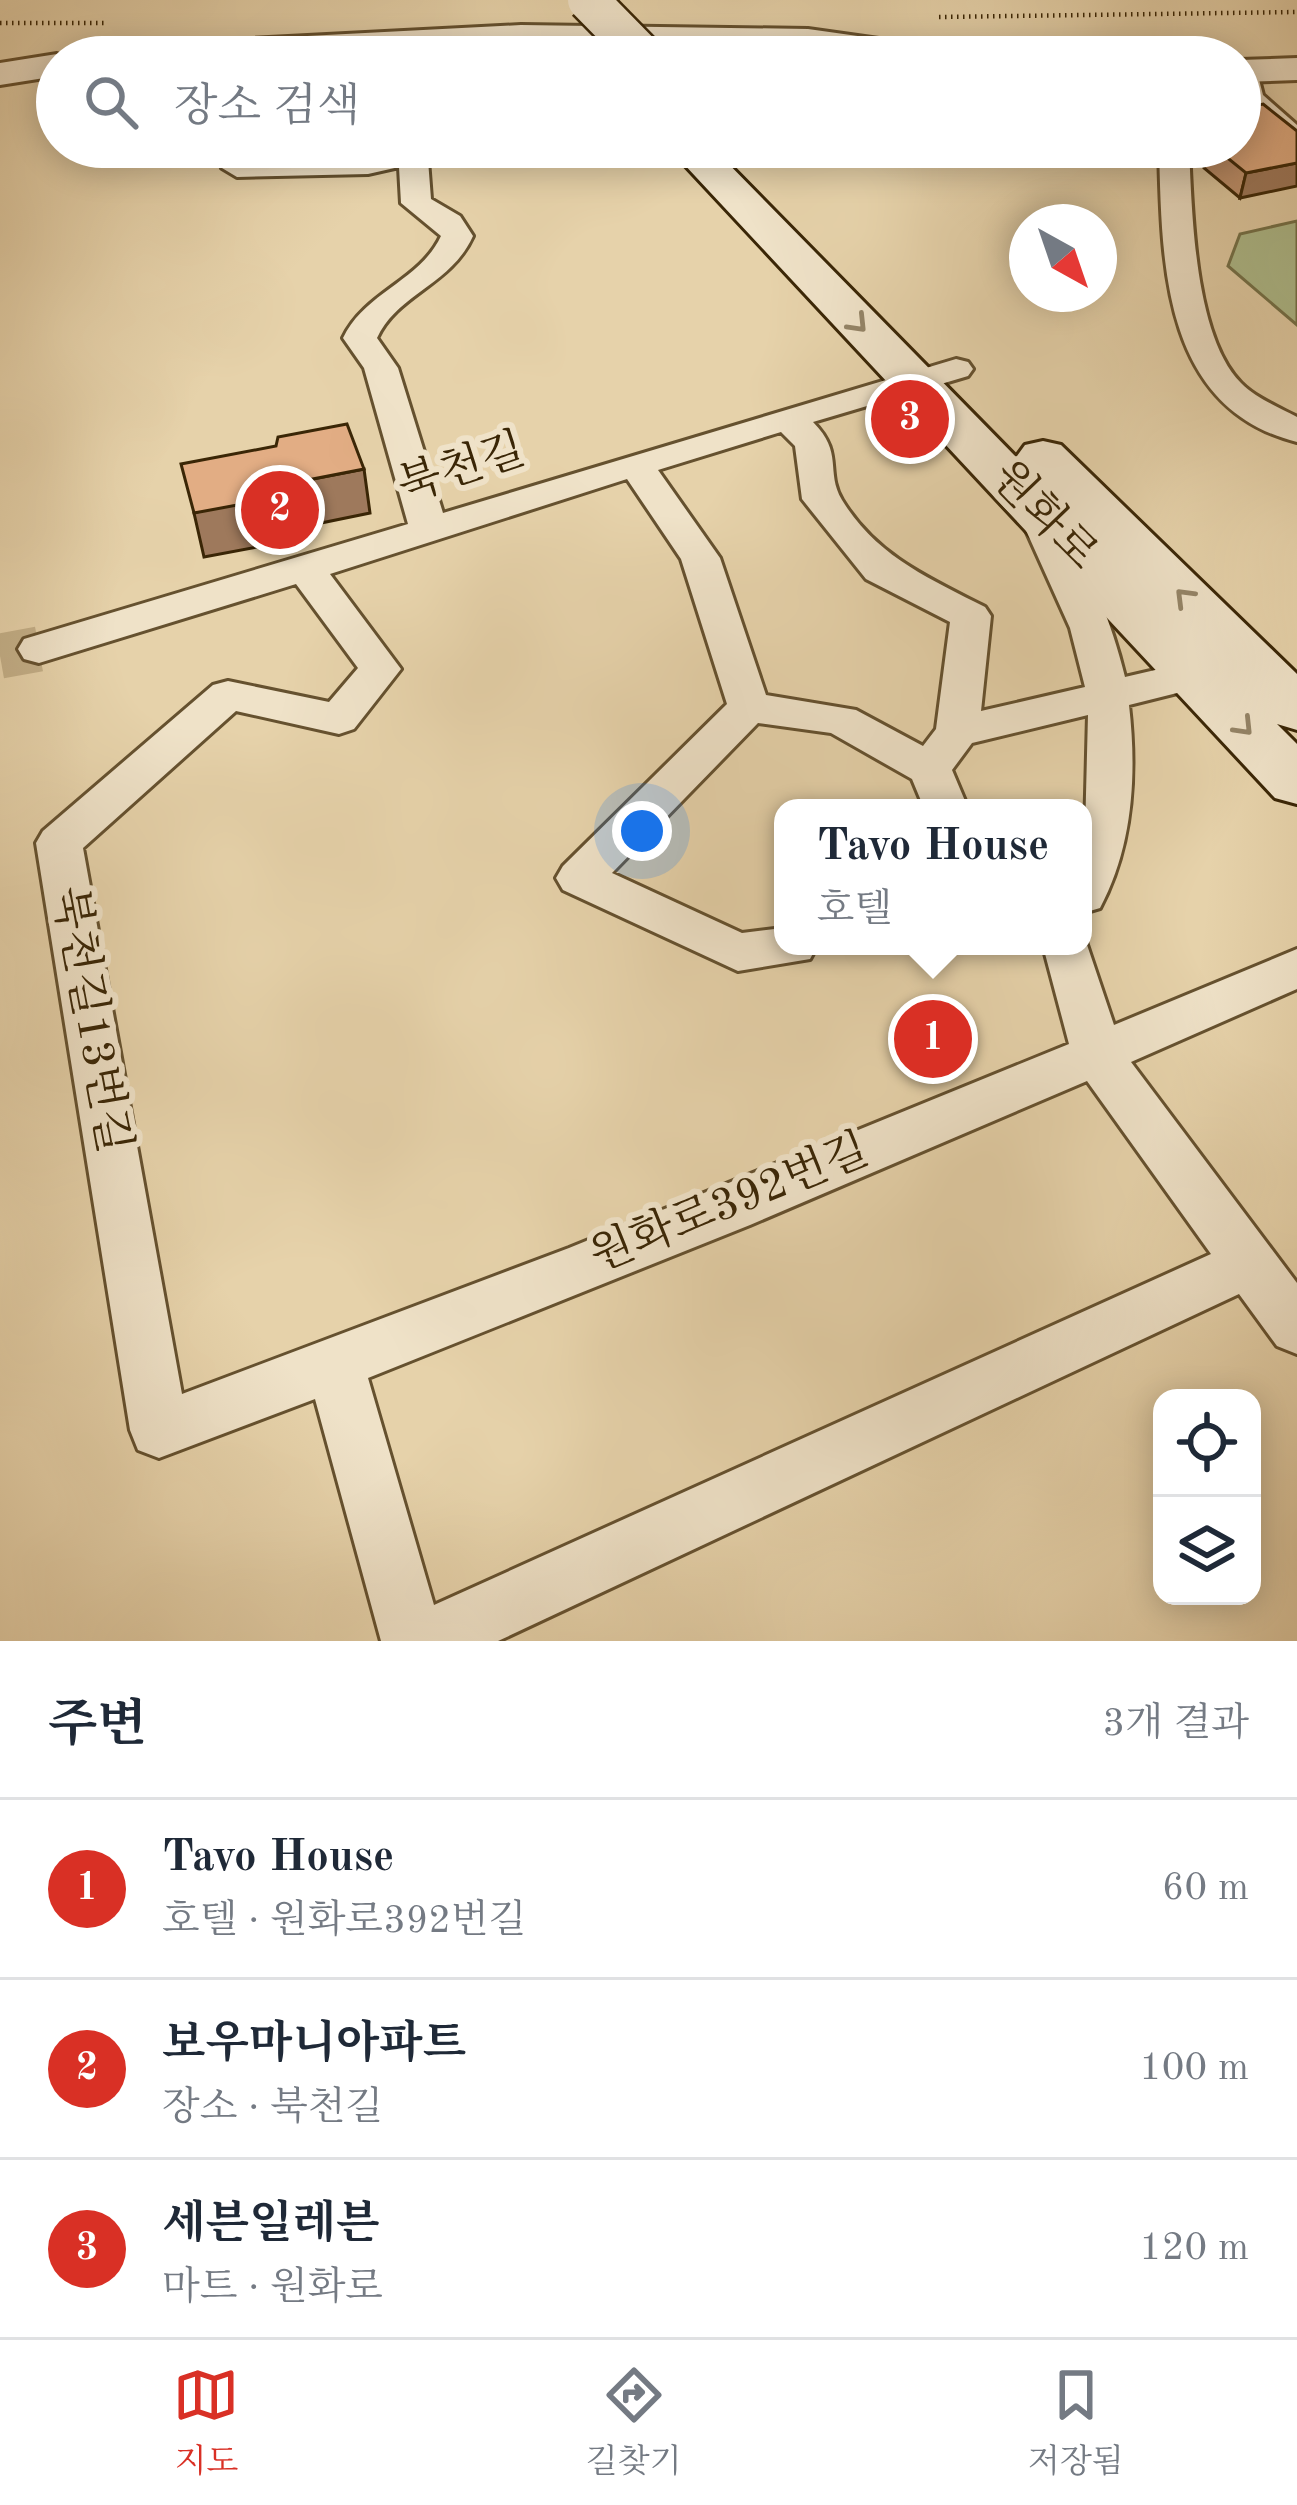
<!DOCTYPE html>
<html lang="ko">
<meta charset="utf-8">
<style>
body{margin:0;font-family:"Old Standard TT","Noto Serif KR",serif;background:#f6f6f7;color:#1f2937}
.controls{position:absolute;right:36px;bottom:36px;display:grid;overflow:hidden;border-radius:24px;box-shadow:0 6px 30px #0003}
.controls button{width:108px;height:108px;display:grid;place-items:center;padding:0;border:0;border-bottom:3px solid #e0e1e3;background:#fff;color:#1f2937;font:60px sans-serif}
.compass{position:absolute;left:1009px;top:204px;width:108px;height:108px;border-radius:50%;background:#fff;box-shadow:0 6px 30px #0003;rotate:140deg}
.you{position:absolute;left:642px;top:831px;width:42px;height:42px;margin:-30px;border:9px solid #fff;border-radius:50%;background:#1a73e8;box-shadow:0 0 0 18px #1a73e833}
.badge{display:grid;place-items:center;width:78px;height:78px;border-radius:50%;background:#d93025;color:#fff;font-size:39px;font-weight:700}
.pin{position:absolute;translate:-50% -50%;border:6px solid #fff;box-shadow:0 3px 12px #0006}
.popup{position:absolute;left:774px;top:799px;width:318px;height:156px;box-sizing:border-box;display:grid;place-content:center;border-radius:24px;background:#fff;filter:drop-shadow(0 3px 9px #0005);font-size:39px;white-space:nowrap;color:#747a83}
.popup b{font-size:45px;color:#1f2937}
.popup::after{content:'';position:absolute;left:50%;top:100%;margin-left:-24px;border:24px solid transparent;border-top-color:#fff}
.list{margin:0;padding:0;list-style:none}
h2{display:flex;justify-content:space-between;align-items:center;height:156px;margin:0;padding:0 48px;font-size:51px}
h2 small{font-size:39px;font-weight:400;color:#747a83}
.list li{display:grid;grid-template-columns:78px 1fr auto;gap:36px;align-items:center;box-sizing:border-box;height:180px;padding:0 48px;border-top:3px solid #e0e1e3}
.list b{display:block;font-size:45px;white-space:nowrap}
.list p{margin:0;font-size:39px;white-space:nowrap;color:#747a83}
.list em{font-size:39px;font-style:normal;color:#747a83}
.icon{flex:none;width:66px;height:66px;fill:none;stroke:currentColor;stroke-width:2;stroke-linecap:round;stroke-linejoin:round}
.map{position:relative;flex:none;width:1297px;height:1641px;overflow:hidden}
.search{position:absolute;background:#fff;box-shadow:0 6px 30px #0003;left:36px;right:36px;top:36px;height:132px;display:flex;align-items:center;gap:30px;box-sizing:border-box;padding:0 42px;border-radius:66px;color:#747a83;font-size:45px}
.sheet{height:696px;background:#fff}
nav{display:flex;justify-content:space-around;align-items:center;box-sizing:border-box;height:168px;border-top:3px solid #e0e1e3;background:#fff;font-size:33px;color:#747a83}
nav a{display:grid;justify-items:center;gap:6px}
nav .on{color:#d93025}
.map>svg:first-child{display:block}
.green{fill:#aebd8d;stroke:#74724a;stroke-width:3}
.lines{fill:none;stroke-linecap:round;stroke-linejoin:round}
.minor-tunnel{stroke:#c4b089;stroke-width:45;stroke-dasharray:45 22;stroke-linecap:butt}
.service-casing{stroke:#65512f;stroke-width:6}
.minor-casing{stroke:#65512f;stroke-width:6}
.tertiary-casing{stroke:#65512f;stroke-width:6}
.secondary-casing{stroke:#3a2606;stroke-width:6}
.path{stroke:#3a2606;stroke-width:4.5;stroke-dasharray:1.5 4.5;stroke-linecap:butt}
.service{fill:#efe2c8;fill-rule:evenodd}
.minor{fill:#efe2c8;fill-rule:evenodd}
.tertiary{fill:#efe2c8;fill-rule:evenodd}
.secondary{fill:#efe2c8;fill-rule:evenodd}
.secondary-bridge-casing{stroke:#3a2606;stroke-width:45;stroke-linecap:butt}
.secondary-bridge{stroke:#efe2c8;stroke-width:40}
.wall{fill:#c29572;stroke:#3a2606;stroke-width:3}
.shaded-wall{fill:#9e795c;stroke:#3a2606;stroke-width:3}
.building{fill:#e2ad84;stroke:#3a2606;stroke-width:3}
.oneway{stroke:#948467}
.labels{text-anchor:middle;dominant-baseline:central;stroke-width:12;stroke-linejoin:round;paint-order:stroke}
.street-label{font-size:45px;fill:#3a2606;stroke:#efe2c8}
</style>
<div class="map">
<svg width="1297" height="1641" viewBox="0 0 1297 1641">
<rect width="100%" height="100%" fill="#e6d2aa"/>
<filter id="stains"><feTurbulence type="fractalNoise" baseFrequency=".00167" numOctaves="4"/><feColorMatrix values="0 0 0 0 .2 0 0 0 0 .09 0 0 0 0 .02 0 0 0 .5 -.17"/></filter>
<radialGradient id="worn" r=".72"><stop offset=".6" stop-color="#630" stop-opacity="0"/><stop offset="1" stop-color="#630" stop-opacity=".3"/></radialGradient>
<!-- green -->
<path class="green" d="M1297,221v104l-69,-59 12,-32z"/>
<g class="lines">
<!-- minor-tunnel -->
<path class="minor-tunnel" d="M0,656l39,-7"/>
<!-- service casing -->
<g class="service-casing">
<path id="service" d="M1246,68h10l7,27 34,30v11l-45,-37z"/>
</g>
<!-- minor casing -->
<g class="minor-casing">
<path id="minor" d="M408,147h55l-5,6 -30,7 3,39 29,17 13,20c-22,49 -76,58 -96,102l21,30 45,145 513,-154 12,3 5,7 -5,7 -155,46c31,31 12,49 29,78 34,56 88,79 143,107l6,9 -10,95 104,-24 -15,-59 -45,-100 5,-8h28c31,46 54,103 67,157l69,-16 15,4 6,10 -6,10 -80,20c8,69 4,141 -29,203l-17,5 5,-198 -116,28 -20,27 16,38h-44l-12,-29 -81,-46 -73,-10 -146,150 130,60 41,-5v18h34l-7,13 -72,12 -175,-81 -7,-12 7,-12 164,-162 -46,-145 -54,-80 -297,95 71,95 -47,60 -15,5 -103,-23 -153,137 99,546 387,-146 500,-204 -26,-98h40v-13l31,92 183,-76v40l-166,73 166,221v71l-20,-8 -38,-52 -741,347h-117l-66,-242 -156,59 -21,-8 -8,-20 -94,-587 7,-12 170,-146 15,-4 101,21 29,-34 -62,-84 -257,79 -15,-4 -6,-10 6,-10 384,-115 -44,-156 -21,-30c22,-46 77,-57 98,-102l-40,-33 -2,-36 -31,7 -131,3 -15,-9 15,-9 131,-3zM781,432l14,14 7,53 64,80 84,43 -14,107 -13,17 -67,-36 -90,-15 -46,-137 -62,-88zM1087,1081l124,173 -777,351 -66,-227 382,-153z
M1159,147h30c3,64 5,189 52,236 15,15 37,24 56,34v25c-136,-34 -135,-181 -138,-295z"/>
</g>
<!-- tertiary casing -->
<g class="tertiary-casing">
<path id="tertiary" d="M521,25l287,4 78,11 132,6 12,4 6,7h-176l-52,-8 -287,-4 -215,12h-211l6,-7 12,-4z
M57,54l10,3h-10v19l-57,9v-22z
M1297,58v22l-57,2v-22z"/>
</g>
<!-- secondary casing -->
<g class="secondary-casing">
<path id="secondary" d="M668,147h44l311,317 -6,-8 8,-11 18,-4 18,4 236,229v56l-20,-6 20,20v60l-22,-6z"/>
</g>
<!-- path -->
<path class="path" d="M939,17l358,-5
M0,23h108"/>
<!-- service -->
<use href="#service" class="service"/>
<!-- minor -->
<use href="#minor" class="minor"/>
<!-- tertiary -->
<use href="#tertiary" class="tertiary"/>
<!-- secondary -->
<use href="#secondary" class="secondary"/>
<!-- secondary-bridge casing -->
<g class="secondary-bridge-casing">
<path id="secondary-bridge" d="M588,0l56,57"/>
</g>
<!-- secondary-bridge -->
<use href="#secondary-bridge" class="secondary-bridge"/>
</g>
<!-- wall -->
<path class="wall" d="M1263,104l-23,94 -36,-30 1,-4 -12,-10 2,-7h45z"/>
<!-- shaded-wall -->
<path class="shaded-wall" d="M1297,163v23l-57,12 6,-25z
M364,469l6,44 -83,17 2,11 -85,16 -10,-44 83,-27z"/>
<!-- building -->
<path class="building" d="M1263,104l34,27v32l-51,10 -32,-26h26v-38z
M347,424l17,45 -87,17 4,11 -87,16 -13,-49 95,-18 2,-9z"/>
<!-- one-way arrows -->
<defs><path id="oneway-chevron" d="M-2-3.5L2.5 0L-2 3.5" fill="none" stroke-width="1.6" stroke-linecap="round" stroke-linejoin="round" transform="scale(3)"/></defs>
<g class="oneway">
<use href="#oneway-chevron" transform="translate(858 324) rotate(46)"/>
<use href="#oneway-chevron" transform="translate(1184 597) rotate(-135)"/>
<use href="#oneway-chevron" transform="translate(1244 727) rotate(46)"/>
</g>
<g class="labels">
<!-- street labels -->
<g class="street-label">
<text transform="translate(462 470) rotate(-18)">북천길</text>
<text transform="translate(1043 517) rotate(46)">원화로</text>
<text transform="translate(89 1020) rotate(80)">북천길13번길</text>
<text transform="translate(730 1205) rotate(-22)">원화로392번길</text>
</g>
</g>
<rect width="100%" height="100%" filter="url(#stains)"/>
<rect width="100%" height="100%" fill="url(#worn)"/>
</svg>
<div class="controls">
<button><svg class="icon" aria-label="locate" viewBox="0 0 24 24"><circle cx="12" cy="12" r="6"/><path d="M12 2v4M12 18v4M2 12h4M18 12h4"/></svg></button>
<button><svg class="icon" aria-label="layers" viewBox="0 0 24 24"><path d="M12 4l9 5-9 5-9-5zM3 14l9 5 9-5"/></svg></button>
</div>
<svg class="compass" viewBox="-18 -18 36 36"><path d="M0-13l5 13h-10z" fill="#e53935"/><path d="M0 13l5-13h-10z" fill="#747a83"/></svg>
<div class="you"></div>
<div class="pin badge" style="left:933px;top:1039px">1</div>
<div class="popup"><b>Tavo House</b>호텔</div>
<div class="pin badge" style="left:280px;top:510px">2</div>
<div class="pin badge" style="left:910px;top:419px">3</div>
<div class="search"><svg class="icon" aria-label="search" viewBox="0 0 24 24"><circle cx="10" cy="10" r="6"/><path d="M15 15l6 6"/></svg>장소 검색</div>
</div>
<section class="sheet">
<h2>주변<small>3개 결과</small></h2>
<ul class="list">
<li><span class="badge">1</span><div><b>Tavo House</b><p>호텔 · 원화로392번길</p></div><em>60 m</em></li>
<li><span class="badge">2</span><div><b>보우마니아파트</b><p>장소 · 북천길</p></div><em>100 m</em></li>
<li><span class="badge">3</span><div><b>세븐일레븐</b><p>마트 · 원화로</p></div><em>120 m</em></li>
</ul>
</section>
<nav>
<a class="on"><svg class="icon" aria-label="map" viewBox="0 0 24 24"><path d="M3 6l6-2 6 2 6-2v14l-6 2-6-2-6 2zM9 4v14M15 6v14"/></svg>지도</a>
<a><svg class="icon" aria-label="directions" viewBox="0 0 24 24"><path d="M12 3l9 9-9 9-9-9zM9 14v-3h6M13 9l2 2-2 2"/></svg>길찾기</a>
<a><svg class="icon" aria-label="saved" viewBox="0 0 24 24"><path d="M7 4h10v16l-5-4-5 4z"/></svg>저장됨</a>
</nav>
